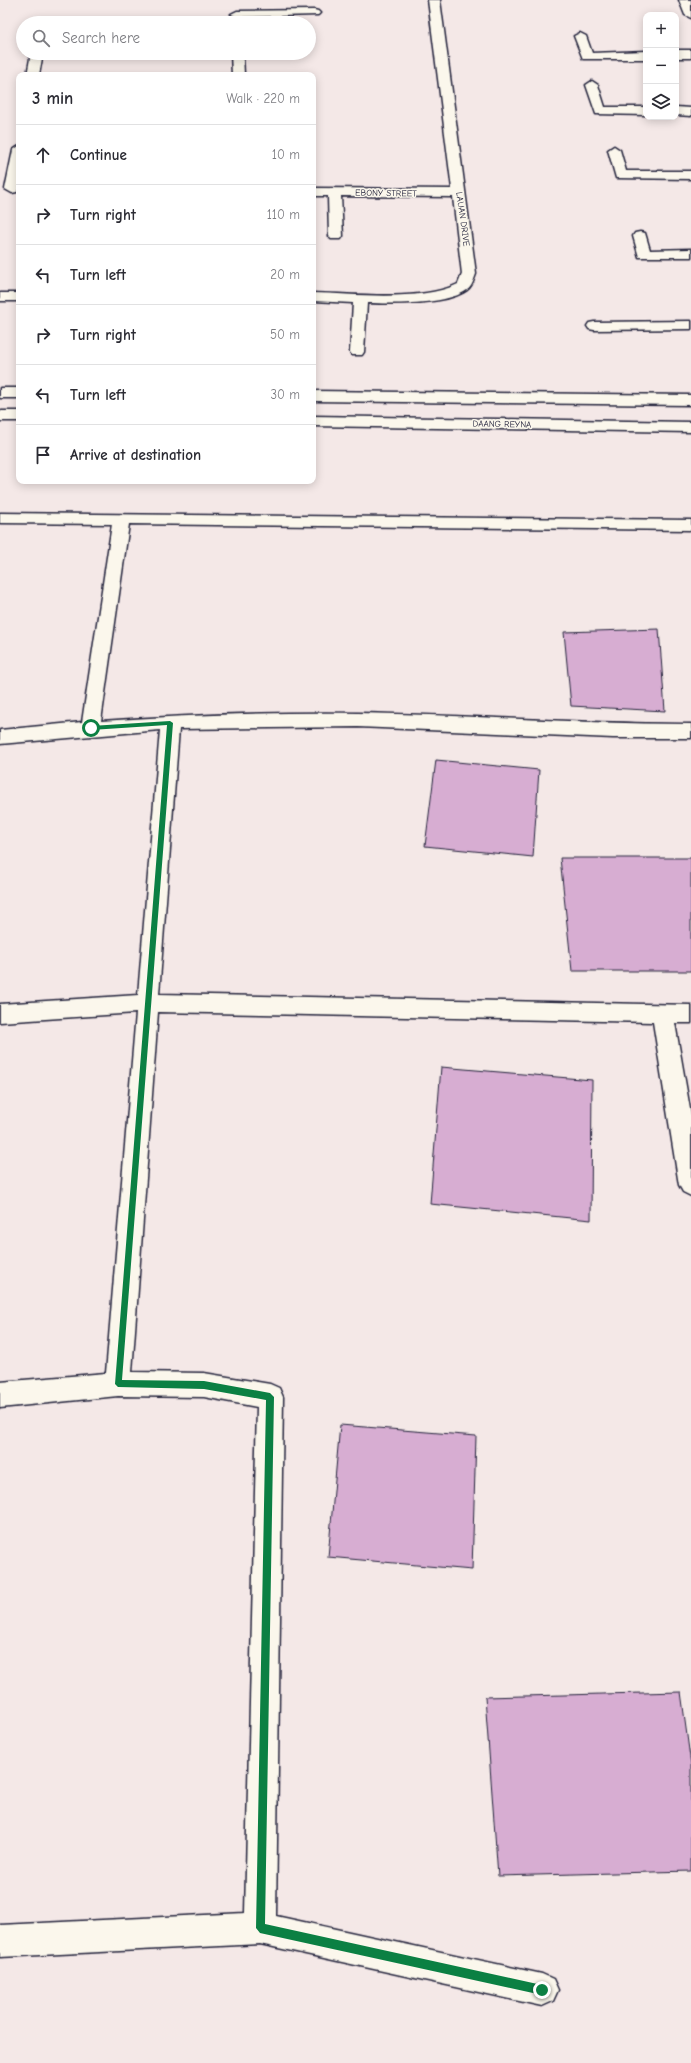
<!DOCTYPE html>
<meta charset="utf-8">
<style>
body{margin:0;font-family:"Comic Neue",sans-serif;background:#f2f2f3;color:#2b2b33}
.controls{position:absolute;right:12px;top:12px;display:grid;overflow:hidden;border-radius:8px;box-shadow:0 2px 10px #0003}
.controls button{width:36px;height:36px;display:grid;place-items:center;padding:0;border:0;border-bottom:1px solid #e1e1e2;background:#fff;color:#2b2b33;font:20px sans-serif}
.stop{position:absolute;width:12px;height:12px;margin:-9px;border:3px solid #0b8043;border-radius:50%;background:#fff}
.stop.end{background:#0b8043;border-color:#fff;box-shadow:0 1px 4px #0008}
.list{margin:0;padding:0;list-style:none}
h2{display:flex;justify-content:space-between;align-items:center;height:52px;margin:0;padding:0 16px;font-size:17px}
h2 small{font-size:13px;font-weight:400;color:#7c7c81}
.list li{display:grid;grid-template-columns:26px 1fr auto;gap:12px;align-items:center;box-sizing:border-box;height:60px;padding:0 16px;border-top:1px solid #e1e1e2}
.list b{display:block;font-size:15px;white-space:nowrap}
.list em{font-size:13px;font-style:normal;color:#7c7c81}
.icon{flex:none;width:22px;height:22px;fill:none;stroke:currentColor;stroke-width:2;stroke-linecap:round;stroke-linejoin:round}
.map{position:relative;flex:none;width:691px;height:2063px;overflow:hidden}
.search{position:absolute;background:#fff;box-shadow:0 2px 10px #0003;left:16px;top:16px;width:300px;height:44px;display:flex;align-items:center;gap:10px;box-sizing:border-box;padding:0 14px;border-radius:22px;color:#7c7c81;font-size:15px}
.panel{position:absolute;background:#fff;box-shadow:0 2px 10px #0003;left:16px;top:72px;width:300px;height:412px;border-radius:8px}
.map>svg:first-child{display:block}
.building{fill:#d7add2;stroke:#22223b}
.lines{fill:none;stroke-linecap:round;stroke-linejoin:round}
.minor-casing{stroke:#22223b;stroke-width:3}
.major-casing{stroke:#22223b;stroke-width:3}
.minor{fill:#fbf7ec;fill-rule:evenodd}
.major{fill:#fbf7ec;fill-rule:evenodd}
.route{fill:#0b8043}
.labels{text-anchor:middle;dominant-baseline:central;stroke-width:3;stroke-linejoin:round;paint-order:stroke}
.far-street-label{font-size:9px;fill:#22223b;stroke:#fbf7ec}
</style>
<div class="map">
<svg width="691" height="2063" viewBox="0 0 691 2063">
<rect width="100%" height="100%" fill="#f4e8e7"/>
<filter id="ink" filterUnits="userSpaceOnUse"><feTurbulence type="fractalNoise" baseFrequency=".025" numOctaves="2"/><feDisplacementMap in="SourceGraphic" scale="8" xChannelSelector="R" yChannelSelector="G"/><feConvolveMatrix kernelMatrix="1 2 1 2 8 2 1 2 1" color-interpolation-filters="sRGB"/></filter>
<g filter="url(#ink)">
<!-- building -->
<path class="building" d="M659,629l6,82 -94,-5 -7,-74z
M436,760l103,10 -6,87 -108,-11z
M560,858h131v113h-119z
M441,1067l151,13 -1,140 -161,-16z
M340,1425l136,11 -4,134 -144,-13z
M681,1692l10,73v106l-193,5 -13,-179z"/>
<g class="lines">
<!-- minor casing -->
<g class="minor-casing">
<path id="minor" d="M428,0h12l36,274c-2,5 -4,13 -9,16 -20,15 -75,14 -100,13l-3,49 -2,3h-10l-2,-3 3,-49 -40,-2v-8c41,1 108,9 145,-9l4,-10 -9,-77 -112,-1 2,40 -2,3h-10l-2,-3 -1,-40h-15v-8l139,1z
M679,0h12v18l-6,-3z
M314,10l4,1 2,2 -2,2 -81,2 -6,-3 6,-3z
M580,33l6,3 6,17 54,-2v8h-63l-9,-23z
M676,50h15v8h-15z
M31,53h12l-4,22h-12z
M231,53h12l1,22h-12z
M592,81l6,4 7,22h41v8l-50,-1 -10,-29z
M676,107l15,1v8l-15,-1z
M19,146v40l-2,6 -5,1 -7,-4 8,-39z
M614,146l6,4 6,21h65v8l-75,-1 -8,-28z
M640,232l5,1 5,17 41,-1v8h-52l-6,-21 2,-3z
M0,293h19v8h-19z
M691,321v8l-97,1 -5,-1 -2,-3 2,-3 5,-1z
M0,513l691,7v10l-562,-6 -28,197c86,-6 172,-9 257,-8 111,2 222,11 333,11v14h-78l-255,-11 -179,2 -20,265 532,11v18h-16l16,92v81l-8,-4 -4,-7 -26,-163 -495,-10 -26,360 72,1 66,11 9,4 4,9 -7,519 266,58 11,5 5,11 -5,11 -11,5 -282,-62 -260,13v-32l245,-12 12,-506 -53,-10 -86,-1 -118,12v-26l106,-9 30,-360 -136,9v-18l138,-9 22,-265 -160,14v-14l82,-8 30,-198 -112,-1z"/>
</g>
<!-- major casing -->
<g class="major-casing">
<path id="major" d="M0,388h19v10h-19z
M313,391l378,4v10l-378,-4z
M0,411h19v10h-19z
M313,416l378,6v10l-378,-6z"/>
</g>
<!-- minor -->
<use href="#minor" class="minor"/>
<!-- major -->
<use href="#major" class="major"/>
</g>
</g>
<!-- route -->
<path class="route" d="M170,721l3,2 -51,657 82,1 66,12 4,4 -9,527 277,61 5,5 -5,5 -282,-62 -4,-5 10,-528 -62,-11 -86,-2 -3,-3 52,-659 -76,5 -3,-2 3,-2z"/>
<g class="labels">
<!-- far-street labels -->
<g class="far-street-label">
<text transform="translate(386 193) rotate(1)">EBONY STREET</text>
<text transform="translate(463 219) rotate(82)">LAUAN DRIVE</text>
<text transform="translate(502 424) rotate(1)">DAANG REYNA</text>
</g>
</g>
</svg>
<div class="controls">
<button>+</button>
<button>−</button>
<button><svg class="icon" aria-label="layers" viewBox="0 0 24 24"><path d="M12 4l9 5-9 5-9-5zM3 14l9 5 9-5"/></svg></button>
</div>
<div class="stop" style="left:91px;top:728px"></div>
<div class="stop end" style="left:542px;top:1990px"></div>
<div class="search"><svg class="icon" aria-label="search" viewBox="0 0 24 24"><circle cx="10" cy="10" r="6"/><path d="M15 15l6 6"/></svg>Search here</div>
<section class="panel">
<h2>3 min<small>Walk · 220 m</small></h2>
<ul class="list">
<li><svg class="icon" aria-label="ahead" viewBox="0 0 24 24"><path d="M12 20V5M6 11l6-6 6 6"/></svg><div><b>Continue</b></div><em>10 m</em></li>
<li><svg class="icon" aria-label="right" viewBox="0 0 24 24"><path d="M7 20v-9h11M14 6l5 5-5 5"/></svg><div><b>Turn right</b></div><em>110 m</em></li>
<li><svg class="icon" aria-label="left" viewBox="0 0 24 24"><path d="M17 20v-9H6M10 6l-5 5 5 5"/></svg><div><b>Turn left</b></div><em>20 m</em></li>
<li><svg class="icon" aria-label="right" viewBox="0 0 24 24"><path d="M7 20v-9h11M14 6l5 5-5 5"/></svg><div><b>Turn right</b></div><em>50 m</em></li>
<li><svg class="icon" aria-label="left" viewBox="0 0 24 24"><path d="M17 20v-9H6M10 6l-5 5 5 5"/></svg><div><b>Turn left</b></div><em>30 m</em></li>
<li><svg class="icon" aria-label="arrive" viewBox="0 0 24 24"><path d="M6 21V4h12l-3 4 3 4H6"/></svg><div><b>Arrive at destination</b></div></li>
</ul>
</section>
</div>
